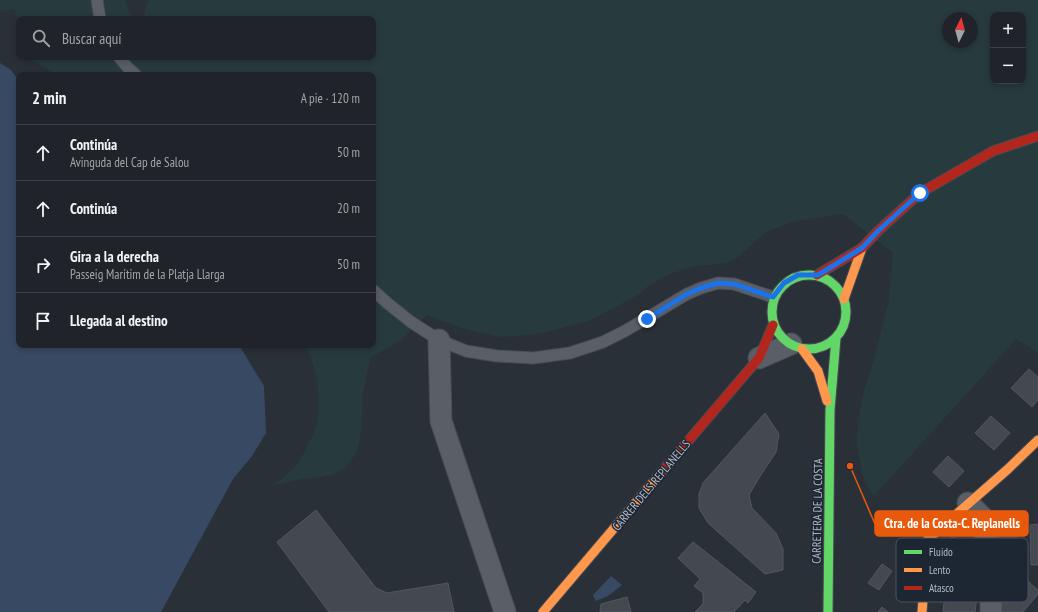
<!DOCTYPE html>
<html lang="es">
<meta charset="utf-8">
<style>
body{margin:0;font-family:"PT Sans Narrow",sans-serif;background:#2d3036;color:#f1f3f6}
.controls{position:absolute;right:12px;top:12px;display:grid;overflow:hidden;border-radius:8px;box-shadow:0 2px 6px #0003}
.controls button{width:36px;height:36px;display:grid;place-items:center;padding:0;border:0;border-bottom:1px solid #3d4147;background:#20242a;color:#f1f3f6;font:20px sans-serif}
.compass{position:absolute;left:942px;top:12px;width:36px;height:36px;border-radius:50%;background:#20242a;box-shadow:0 2px 6px #0003;rotate:6deg}
.stop{position:absolute;width:12px;height:12px;margin:-9px;border:3px solid #1a73e8;border-radius:50%;background:#fff}
.stop.end{background:#1a73e8;border-color:#fff;box-shadow:0 1px 4px #0008}
.list{margin:0;padding:0;list-style:none}
h2{display:flex;justify-content:space-between;align-items:center;height:52px;margin:0;padding:0 16px;font-size:17px}
h2 small{font-size:13px;font-weight:400;color:#a2a4a8}
.list li{display:grid;grid-template-columns:26px 1fr auto;gap:12px;align-items:center;box-sizing:border-box;height:56px;padding:0 16px;border-top:1px solid #3d4147}
.list b{display:block;font-size:15px;white-space:nowrap}
.list p{margin:0;font-size:13px;white-space:nowrap;color:#a2a4a8}
.list em{font-size:13px;font-style:normal;color:#a2a4a8}
.icon{flex:none;width:22px;height:22px;fill:none;stroke:currentColor;stroke-width:2;stroke-linecap:round;stroke-linejoin:round}
.map{position:relative;flex:none;width:1038px;height:612px;overflow:hidden}
.search{position:absolute;background:#20242a;box-shadow:0 2px 6px #0003;left:16px;top:16px;width:360px;height:44px;display:flex;align-items:center;gap:10px;box-sizing:border-box;padding:0 14px;border-radius:8px;color:#a2a4a8;font-size:15px}
.panel{position:absolute;background:#20242a;box-shadow:0 2px 6px #0003;left:16px;top:72px;width:360px;height:276px;border-radius:8px}
.map>svg:first-child{display:block}
.green{fill:#273a3e;fill-rule:evenodd}
.water{fill:#384963}
.building{fill:#444950;stroke:#52575f}
.lines{fill:none;stroke-linecap:round;stroke-linejoin:round}
.lane-casing{stroke:#484c53;stroke-width:13}
.street-casing{stroke:#484c53;stroke-width:23}
.fast-casing{stroke:#484c53;stroke-width:11}
.slow-casing{stroke:#484c53;stroke-width:11}
.jam-casing{stroke:#484c53;stroke-width:11}
.lane{stroke:#5a5e66;stroke-width:11}
.street{stroke:#5a5e66;stroke-width:21}
.fast{stroke:#63d668;stroke-width:9}
.slow{stroke:#ff974d;stroke-width:9}
.jam{stroke:#b3261e;stroke-width:9}
.route{stroke:#1a73e8;stroke-width:5}
.labels{text-anchor:middle;dominant-baseline:central;stroke-width:3;stroke-linejoin:round;paint-order:stroke}
.street-label{font-size:12px;fill:#b4bcc9;stroke:#1d2633}
.key{fill:#1d2633;stroke:#4a5360;stroke-width:1}
.key-label{font-size:11px;fill:#b4bcc9}
.leader{fill:none;stroke:#e8590c;stroke-width:1.5}
.callout-dot{fill:#e8590c;stroke:#1d2633;stroke-width:1.5}
.callout{fill:#e8590c;stroke:#e8590c;stroke-width:1.5}
.callout-label{font-size:13px;text-anchor:middle;font-weight:bold;fill:#fff}
</style>
<div class="map">
<svg width="1038" height="612" viewBox="0 0 1038 612">
<rect width="100%" height="100%" fill="#2a3038"/>
<!-- green -->
<path class="green" d="M0,0h125l7,19h-113l-5,-10 -14,3z
M148,0h890v353l-22,-14 -142,157 -7,-10 -4,-12 -6,-27v-13l4,-30 3,-13 11,-36 14,-55 4,-47 -50,-39 -48,7 -29,11 -28,25 -10,6 -36,4 -23,7 -21,12 -10,9 -26,14 -24,12 -42,11 -26,4 -21,1 -38,-9 -34,-13 -26,25 -31,18c-2,11 -5,24 -7,36 -2,26 3,65 -27,79 -7,3 -15,4 -23,5 -13,1 -26,4 -39,7 9,-7 18,-14 25,-23 3,-5 6,-11 8,-16 2,-4 4,-7 6,-11 11,-30 5,-62 -7,-90h67v-270h-316l-25,-15 1,-3h340v-38h-230zM993,15h30v66h-30zM948,18h24v24h-24z"/>
<!-- water -->
<path class="water" d="M0,63l11,7 8,11v264h220l25,41 2,47 -14,23 -19,23 -72,133h-161z
M611,576l11,9 -14,11 -12,5 -3,-6z"/>
<!-- building -->
<path class="building" d="M1029,369l9,8v23l-6,7 -21,-19z
M765,413l14,21 -3,18 -17,26 -10,17 3,13 24,25 7,16v21l-18,4 -57,-51 -9,-15v-14l4,-11z
M991,416l19,17 -16,17 -19,-17z
M948,456l16,15 -15,16 -16,-15z
M316,510l60,78 11,5 61,-10 6,29h-125l-52,-70z
M1016,521l1,58 -22,1 -2,-58z
M1038,524v41h-7l-1,-40z
M951,537l30,7 -9,37 -29,-7z
M693,542l63,50 -8,11 -3,-3 -11,12h-39l8,-8v-11l-9,-7 6,-7 -22,-21z
M882,564l10,7 -13,19 -11,-7z
M1023,577l15,13v4l-15,18h-28z
M945,593l32,3 -2,16h-32z
M627,597l4,15h-31l1,-8z
M882,607l6,5h-10z"/>
<g class="lines">
<!-- lane casing -->
<g class="lane-casing">
<path id="lane" d="M97,0l3,19
M119,57l9,11 8,7
M373,290l13,12 25,20 28,18 27,11 31,5 36,2 37,-5 33,-11 22,-11 62,-37 14,-6 17,-5 16,1 39,13"/>
</g>
<!-- street casing -->
<g class="street-casing">
<path id="street" d="M439,340l2,81 64,191
M759,358l32,-14
M968,503l15,15 8,74v20"/>
</g>
<!-- fast casing -->
<g class="fast-casing">
<path id="fast" d="M772 312a37 37 0 1 1 74 0a37 37 0 1 1-74 0Z
M828,612l2,-202 6,-72"/>
</g>
<!-- slow casing -->
<g class="slow-casing">
<path id="slow" d="M844,299l18,-51
M802,349l16,22 9,30
M543,612l117,-138
M922,612l6,-73 80,-70 30,-29"/>
</g>
<!-- jam casing -->
<g class="jam-casing">
<path id="jam" d="M817,275l45,-27 16,-17 42,-38 73,-42 45,-15
M660,474l99,-116 14,-33"/>
</g>
<!-- lane -->
<use href="#lane" class="lane"/>
<!-- street -->
<use href="#street" class="street"/>
<!-- fast -->
<use href="#fast" class="fast"/>
<!-- slow -->
<use href="#slow" class="slow"/>
<!-- jam -->
<use href="#jam" class="jam"/>
</g>
<g class="lines">
<!-- route -->
<path class="route" d="M647,319l40,-25 14,-6 17,-5 16,1 39,13 11,-14 14,-8h20l44,-27 16,-17 42,-38"/>
</g>
<g class="labels">
<!-- street labels -->
<g class="street-label">
<text transform="translate(651 485) rotate(-50)">CARRER DELS REPLANELLS</text>
<text transform="translate(817 511) rotate(-89)">CARRETERA DE LA COSTA</text>
</g>
</g>
<!-- legend -->
<rect x="896" y="538" width="132" height="64" rx="6" class="key"/>
<rect x="904" y="550" width="18" height="4" fill="#63d668"/>
<rect x="904" y="568" width="18" height="4" fill="#ff974d"/>
<rect x="904" y="586" width="18" height="4" fill="#b3261e"/>
<g class="key-label">
<text x="929" y="556">Fluido</text>
<text x="929" y="574">Lento</text>
<text x="929" y="592">Atasco</text>
</g>
<!-- callouts -->
<path class="leader" d="M850 466L875 524"/>
<circle class="callout-dot" cx="850" cy="466" r="4"/>
<rect class="callout" x="875" y="511" width="153" height="25" rx="4"/>
<g class="callout-label">
<text x="952" y="528">Ctra. de la Costa-C. Replanells</text>
</g>
</svg>
<div class="controls">
<button>+</button>
<button>−</button>
</div>
<svg class="compass" viewBox="-18 -18 36 36"><path d="M0-13l5 13h-10z" fill="#e53935"/><path d="M0 13l5-13h-10z" fill="#a2a4a8"/></svg>
<div class="stop" style="left:920px;top:193px"></div>
<div class="stop end" style="left:647px;top:319px"></div>
<div class="search"><svg class="icon" aria-label="search" viewBox="0 0 24 24"><circle cx="10" cy="10" r="6"/><path d="M15 15l6 6"/></svg>Buscar aquí</div>
<section class="panel">
<h2>2 min<small>A pie · 120 m</small></h2>
<ul class="list">
<li><svg class="icon" aria-label="ahead" viewBox="0 0 24 24"><path d="M12 20V5M6 11l6-6 6 6"/></svg><div><b>Continúa</b><p>Avinguda del Cap de Salou</p></div><em>50 m</em></li>
<li><svg class="icon" aria-label="ahead" viewBox="0 0 24 24"><path d="M12 20V5M6 11l6-6 6 6"/></svg><div><b>Continúa</b></div><em>20 m</em></li>
<li><svg class="icon" aria-label="right" viewBox="0 0 24 24"><path d="M7 20v-9h11M14 6l5 5-5 5"/></svg><div><b>Gira a la derecha</b><p>Passeig Marítim de la Platja Llarga</p></div><em>50 m</em></li>
<li><svg class="icon" aria-label="arrive" viewBox="0 0 24 24"><path d="M6 21V4h12l-3 4 3 4H6"/></svg><div><b>Llegada al destino</b></div></li>
</ul>
</section>
</div>
